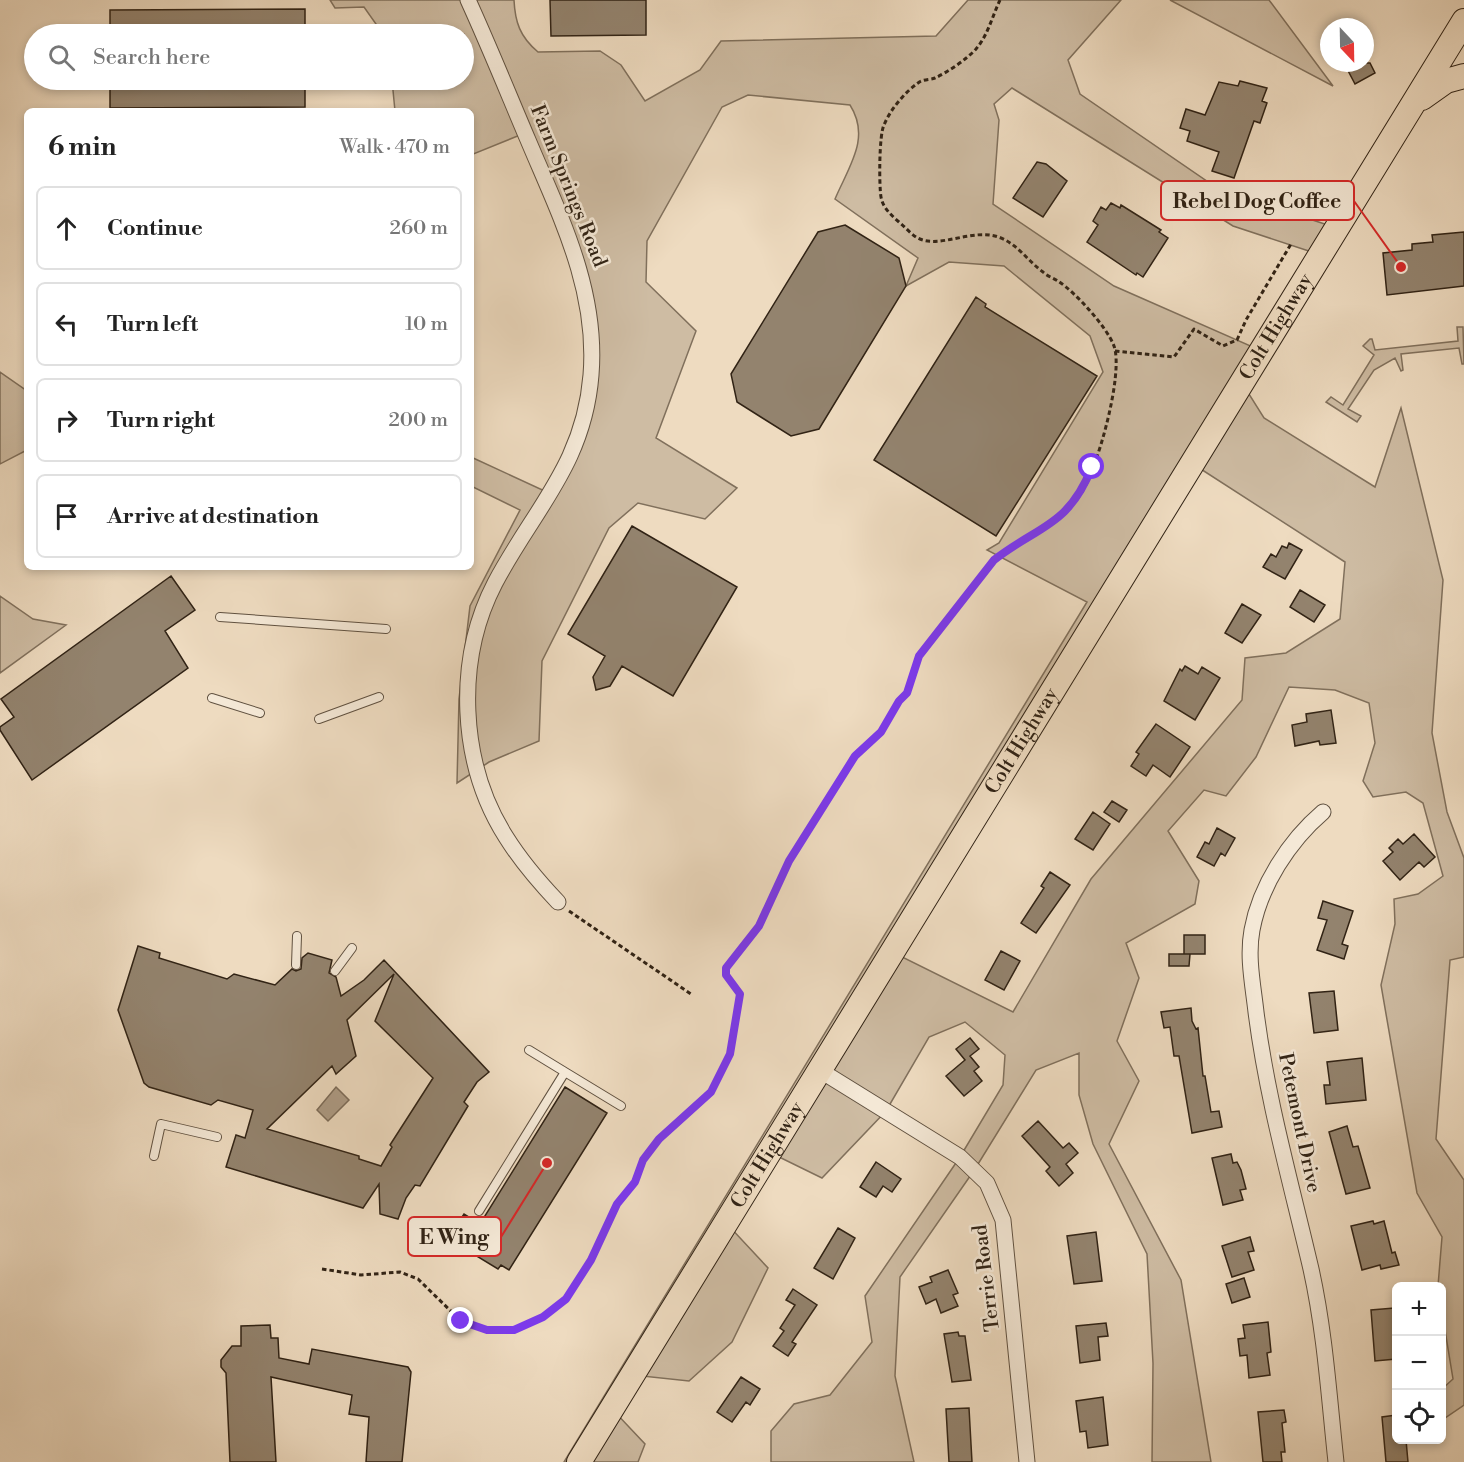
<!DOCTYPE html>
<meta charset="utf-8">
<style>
body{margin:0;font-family:"Libre Bodoni",serif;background:#f2f2f2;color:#222}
.controls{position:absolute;right:18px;bottom:18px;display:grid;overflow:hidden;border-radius:9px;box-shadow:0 3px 9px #0003}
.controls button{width:54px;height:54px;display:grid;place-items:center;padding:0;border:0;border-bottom:2px solid #e0e0e0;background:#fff;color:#222;font:30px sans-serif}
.compass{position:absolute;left:1320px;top:18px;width:54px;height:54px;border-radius:50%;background:#fff;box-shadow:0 3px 9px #0003;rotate:158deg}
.stop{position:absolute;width:18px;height:18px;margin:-14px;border:4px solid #7c3aed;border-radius:50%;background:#fff}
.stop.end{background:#7c3aed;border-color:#fff;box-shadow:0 2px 6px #0008}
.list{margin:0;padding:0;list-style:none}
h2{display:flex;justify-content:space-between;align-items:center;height:78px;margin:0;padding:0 24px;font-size:26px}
h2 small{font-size:20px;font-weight:400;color:#767676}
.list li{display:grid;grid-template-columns:39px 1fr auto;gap:18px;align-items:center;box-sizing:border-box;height:84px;margin:0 12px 12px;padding:0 12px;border:2px solid #e0e0e0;border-radius:9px}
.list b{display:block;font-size:22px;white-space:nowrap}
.list em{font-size:20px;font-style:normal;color:#767676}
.icon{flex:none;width:33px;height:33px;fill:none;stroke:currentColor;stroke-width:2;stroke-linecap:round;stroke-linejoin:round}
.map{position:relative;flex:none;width:1464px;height:1462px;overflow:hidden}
.search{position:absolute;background:#fff;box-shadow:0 3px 9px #0003;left:24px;top:24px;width:450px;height:66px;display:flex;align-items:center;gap:15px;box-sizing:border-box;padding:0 21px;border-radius:33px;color:#767676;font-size:22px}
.panel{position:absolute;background:#fff;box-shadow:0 3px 9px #0003;left:24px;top:108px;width:450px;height:462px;border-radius:9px}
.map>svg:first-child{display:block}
.green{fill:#cebca3;stroke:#80705c;stroke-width:1.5;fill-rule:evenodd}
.water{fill:#ae9c86;stroke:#7c6c59;stroke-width:1.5}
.building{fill:#93836e;stroke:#312315;stroke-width:1.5;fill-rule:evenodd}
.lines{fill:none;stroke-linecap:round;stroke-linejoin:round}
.service-casing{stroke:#605140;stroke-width:10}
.minor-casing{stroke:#605140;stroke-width:17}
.trunk-casing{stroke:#312315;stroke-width:26}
.path{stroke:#312315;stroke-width:3;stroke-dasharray:4.5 3;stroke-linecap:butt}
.service{stroke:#f4e8d6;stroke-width:8}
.minor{stroke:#f4e8d6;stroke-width:15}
.trunk{stroke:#eedbc0;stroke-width:24}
.route{stroke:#7c3aed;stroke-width:8}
.labels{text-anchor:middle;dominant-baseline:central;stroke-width:5;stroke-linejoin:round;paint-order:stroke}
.street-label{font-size:20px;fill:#312315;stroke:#f4e8d6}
.leader{fill:none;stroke:#d62828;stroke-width:2}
.callout-dot{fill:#d62828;stroke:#f4e8d6;stroke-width:2}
.callout{fill:#f4e8d6;stroke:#d62828;stroke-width:2}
.callout-label{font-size:21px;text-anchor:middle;font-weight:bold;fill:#312315}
</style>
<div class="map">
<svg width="1464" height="1462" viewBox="0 0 1464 1462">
<rect width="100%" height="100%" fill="#eedbc0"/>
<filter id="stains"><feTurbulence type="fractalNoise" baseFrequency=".00333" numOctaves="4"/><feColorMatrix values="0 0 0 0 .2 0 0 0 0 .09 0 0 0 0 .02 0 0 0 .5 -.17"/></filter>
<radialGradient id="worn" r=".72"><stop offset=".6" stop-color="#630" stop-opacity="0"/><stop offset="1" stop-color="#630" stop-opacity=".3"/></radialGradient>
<!-- green -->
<path class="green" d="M330,0h184c1,22 6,37 24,52l62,-1 21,14 24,36 55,-31 21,-29 215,-5 32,-36h153l-53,60 12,34 140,96 117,38 -16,27 -88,-29 -221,-138 -18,16 5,16 -6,84 121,82 148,65 -20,32 22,35 111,69 26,-79 42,172 -11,153 15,79 17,46v99l-14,3 -14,179 28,41v225l-22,15v-31l11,-10 -11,-67v-26h-4l4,-49 -25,-44 -36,-208 14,-61 -1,-25 24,-5 25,-18 -20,-73 -17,-11 -33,5 -10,-16 12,-38 -6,-40 -34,-13 -46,-3 -33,70 -30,39 -22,-6 -36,41 31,50 -4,23 -69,39 13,35 -22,63 22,40 -30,63 72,136 30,182h-59l1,-99 -6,-109 -54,-110 -14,-49v-42l-43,17 -61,99 -75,108 -5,99 19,86h-143v-31l23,-27 36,-9 42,-53 -7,-46 95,-139 43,-72 2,-30 -40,-33 -36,15 -43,74 -64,67 -51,-25 -44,71 41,44 -36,74 -43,39 -56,-6 -21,34 33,35 -7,18h-74l523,-860 -100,-52 12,-7 104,-171 -13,-36 -86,-70 -55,-4 -43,24 12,-28 -83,-59c14,-33 36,-61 15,-94l-102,-10 -26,12 -75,134 -1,41 50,49 -40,107 81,50 -32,31 -67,-16 -29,25 -67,133 -3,80 -50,21 -32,21 2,-84 11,-93 50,-96 -49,-24v-29l80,37 31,-71 8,-103 -65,-187 -54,22v-44h-76l-3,-31h72v-46h-81l-19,-27 -29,1zM1193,464l152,98 -5,57 -54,34 -41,5 -3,42 -151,179 -78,133 -119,-59z
M1170,0h99l64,86z
M1457,327h6l1,37h-2l-3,-16 -58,6 2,16 -2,1 -6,-13 -21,12 -26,39 13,7 -4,6 -31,-20 5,-5 12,8 31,-50 -11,-9 7,-7h2l3,11 83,-9z
M0,372l27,19v59l-27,14z
M0,596l33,23 33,6 -66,48z"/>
<!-- water -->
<path class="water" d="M336,1087l13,13 -21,21 -11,-11z"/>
<!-- building -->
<path class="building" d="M550,0h96v35l-95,1z
M305,9v25h-195v-24z
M1344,63h26l5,10 -20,11z
M110,80h195v27l-195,1z
M1240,81l27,7 -5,13 5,2 -7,20 -6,-2 -20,57 -22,-7 7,-19 -32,-11 3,-10 -10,-3 6,-19 19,6 14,-33 19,4z
M1037,162l9,2 21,17 -24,36 -30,-19z
M1111,203l9,5 1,-3 40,25 -2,2 9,6 -25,39 -6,-4 -1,2 -49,-33 11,-17 -5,-4 8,-14 5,3z
M845,225l54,33 7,28 -87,143 -28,7 -54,-34 -6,-28 87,-142z
M1464,232v54l-77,9 -4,-42 29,-3v-6l21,-2 -1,-7z
M976,297l10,7 -1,3 112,69 -101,160 -122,-76z
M632,526l105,61 -64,109 -51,-30 -12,20 -14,4 -3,-13 12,-21 -37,-22z
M1289,543l13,7 -17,29 -22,-12 8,-13 5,3 6,-11 5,2z
M171,576l24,34 -30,21 23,37 -156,112 -32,-50v-3l14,-10 -13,-18z
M1300,590l25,15 -11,17 -24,-15z
M1242,604l19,11 -19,28 -17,-10z
M1185,666l13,8 4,-7 18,11 -25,42 -31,-19 16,-32 2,2z
M1331,710l5,33 -16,2 -1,-4 -24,5 -3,-21 15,-3 -1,-8z
M1156,724l34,23 -20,30 -17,-12 -7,11 -15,-10 8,-12 -3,-2z
M1112,801l15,9 -8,12 -15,-10z
M1093,812l17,12 -17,26 -18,-11z
M1217,828l18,10 -10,18 -4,-3 -7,13 -17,-9 8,-15 4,2z
M1414,834l21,23 -11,10 -5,-5 -19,18 -17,-19 10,-9 -4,-4 9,-9 5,5z
M1050,872l20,13 -34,48 -15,-10 23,-35 -3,-2z
M1323,901l30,10 -11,33 6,2 -4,13 -27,-9 10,-30 -9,-2z
M1184,935h21v19h-21z
M138,946l22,7 -1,5 68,21 7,-5 41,11 17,-16 4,2 5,-2 1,-11 6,-5 24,7 -3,13 7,4 5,19 23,-16 20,-20 105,112 -12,10 -13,20 4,4 -48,80 -5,-1 -9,13 -8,21 -18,-5 -1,-30 -16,24 -137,-41 10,-32 9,3 8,-28 -35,-10 -7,5 -62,-18 -5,-4 -26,-73zM394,974l-19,47 58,57 -43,67 2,2 -11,19 -22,-7v-3l-92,-27 65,-63 4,8 20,-18 -9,-36z
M1001,951l19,10 -16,29 -19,-10z
M1169,954h21l-1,12h-20z
M1334,991l4,39 -24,3 -5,-40z
M1191,1008l1,13 4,8 2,-1 5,48h2l6,36 8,-1 3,16 -30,6 -13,-77h-5l-4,-29 -6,1 -3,-16z
M970,1038l9,11 -9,7 9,11 -5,4 8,10 -18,15 -18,-20 19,-16 -9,-11z
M1362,1058l4,42 -40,4 -2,-19h6l-3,-23z
M565,1087l42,26 -98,157 -8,-5 -3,4 -33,-20 2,-5 -16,-10 13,-20 16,10z
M1038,1121l25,27 6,-5 9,10 -12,11 7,9 -14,13 -13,-15 4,-4 -28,-31z
M1347,1126l6,21 5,-1 12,42 -24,6 -17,-62z
M1231,1154l2,9 4,-1 4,8 5,19 -6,1 3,10 -20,5 -11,-47z
M876,1162l25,17 -9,13 -9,-6 -7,11 -16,-10z
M1373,1221l1,3 10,-3 8,32 3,-1 4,13 -18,4 -1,-4 -18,5 -11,-44z
M838,1228l17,10 -22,41 -19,-11z
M1096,1232l6,49 -28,3 -7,-48z
M1250,1237l4,14 -6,1 6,18 -22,7 -10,-31z
M948,1270l10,23 -5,2 5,11 -17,7 -5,-14 -10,5 -7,-17 13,-5 -2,-5z
M1244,1278l6,19 -18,6 -6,-19z
M793,1289l24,16 -25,37 4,2 -8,12 -15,-10 11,-15 -4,-3 15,-23 -9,-5z
M1394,1308l2,51 -21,2 -4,-51z
M1268,1322l3,30 -4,1 3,22 -21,3 -2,-23 -7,1 -2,-17 7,-1 -2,-13z
M1106,1323l2,13 -10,1 2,23 -20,3 -4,-37z
M270,1325l1,13h7l1,20 30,6 3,-15 96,18 3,5 -9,90h-36l3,-45 -20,-3 3,-19 -81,-18 5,85h-46l-4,-89 -5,-6v-7l11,-14h9v-20z
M958,1332l1,4h6l6,44 -19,2 -8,-48z
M741,1377l19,12 -10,16 -4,-3 -14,20 -15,-10z
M1103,1397l5,48 -20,3 -2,-17 -6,1 -4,-31z
M969,1408l3,54h-23l-3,-53z
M1284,1410l2,12 -4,1 3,29h-4l1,10h-19l-5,-50z
M1396,1415v25h10l2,22h-22l-4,-45z"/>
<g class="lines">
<!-- service casing -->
<g class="service-casing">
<path id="service" d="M220,617l166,12
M212,698l48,15
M319,719l60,-22
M296,965l1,-29
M335,971l17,-23
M565,1072l56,34
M154,1156l7,-32 56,13
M479,1211l86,-139 -36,-22"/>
</g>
<!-- minor casing -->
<g class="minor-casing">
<path id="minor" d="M468,0c21,46 40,93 60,140 32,76 70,150 63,235 -7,89 -57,134 -96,208 -40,77 -36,180 11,254 15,24 33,45 52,65
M1323,812c-34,29 -63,74 -71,118 -5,27 1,55 4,82 11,87 35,171 55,257 14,63 18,128 25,193
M821,1071l139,86 27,26 16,37 24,242"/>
</g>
<!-- trunk casing -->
<g class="trunk-casing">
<g id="trunk">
<path d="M1422,98l24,-17 18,-5"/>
<path id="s1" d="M579,1462l885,-1441"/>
</g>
</g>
<!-- path -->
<path class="path" d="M1115,351l59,6 20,-28 29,17 14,-6 9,-20 45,-76
M569,911l122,83
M322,1269l39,6 39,-3 18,7 43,42 26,9h27l29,-13 23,-18 25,-39 26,-56 10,-9 16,-36 16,-20 52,-47 19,-38 10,-60 -14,-19v-7l33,-42 30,-65 66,-105 26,-24 18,-31 8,-8 12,-37 75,-96c29,-23 63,-35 86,-65 17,-24 44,-121 34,-149 -7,-19 -39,-54 -56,-65 -5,-3 -11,-5 -15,-9 -15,-11 -25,-27 -42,-34 -27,-12 -63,13 -85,-1 -6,-4 -11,-10 -17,-15 -8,-7 -16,-14 -18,-25 -2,-12 -2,-62 3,-72 6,-15 21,-33 34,-42 5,-4 12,-3 17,-5 13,-6 32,-19 41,-29 12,-14 16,-32 24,-49"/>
<!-- service -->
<use href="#service" class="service"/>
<!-- minor -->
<use href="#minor" class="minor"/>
<!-- trunk -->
<use href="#trunk" class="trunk"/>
</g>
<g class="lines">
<!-- route -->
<path class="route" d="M461,1321l26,9h27l29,-13 23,-18 25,-39 26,-56 18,-22 8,-22 16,-21 52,-47 19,-38 10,-60 -14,-19v-7l33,-42 30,-65 66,-105 26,-24 18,-31 8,-8 12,-37 75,-96c45,-35 74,-33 98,-93"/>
</g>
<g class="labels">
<!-- street labels -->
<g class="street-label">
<text transform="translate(568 186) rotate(68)">Farm Springs Road</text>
<text stroke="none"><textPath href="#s1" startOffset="1332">Colt Highway</textPath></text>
<text stroke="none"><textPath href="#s1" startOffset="846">Colt Highway</textPath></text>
<text transform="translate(1299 1123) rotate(78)">Petemont Drive</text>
<text stroke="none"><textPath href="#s1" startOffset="360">Colt Highway</textPath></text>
<text transform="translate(987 1278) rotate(-97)">Terrie Road</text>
</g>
</g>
<!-- callouts -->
<path class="leader" d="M1401 267L1354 201M547 1163L501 1237"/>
<g class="callout-dot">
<circle cx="1401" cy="267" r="6"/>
<circle cx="547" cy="1163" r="6"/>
</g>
<g class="callout">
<rect x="1161" y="181" width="193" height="39" rx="6"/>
<rect x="408" y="1217" width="93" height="39" rx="6"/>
</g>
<g class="callout-label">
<text x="1257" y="208">Rebel Dog Coffee</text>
<text x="454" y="1244">E Wing</text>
</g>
<rect width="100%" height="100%" filter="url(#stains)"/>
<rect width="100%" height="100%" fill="url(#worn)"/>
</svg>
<div class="controls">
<button>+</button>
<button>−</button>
<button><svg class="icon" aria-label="locate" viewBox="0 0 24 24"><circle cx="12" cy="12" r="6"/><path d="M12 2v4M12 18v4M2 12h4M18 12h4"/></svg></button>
</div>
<svg class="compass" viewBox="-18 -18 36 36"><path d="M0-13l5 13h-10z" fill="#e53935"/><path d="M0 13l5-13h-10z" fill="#767676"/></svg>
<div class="stop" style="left:1092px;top:467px"></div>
<div class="stop end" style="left:461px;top:1321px"></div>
<div class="search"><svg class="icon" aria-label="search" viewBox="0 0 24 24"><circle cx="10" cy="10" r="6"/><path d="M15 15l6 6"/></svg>Search here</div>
<section class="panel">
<h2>6 min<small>Walk · 470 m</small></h2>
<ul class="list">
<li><svg class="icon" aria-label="ahead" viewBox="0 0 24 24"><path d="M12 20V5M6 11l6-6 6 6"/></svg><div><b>Continue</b></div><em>260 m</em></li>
<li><svg class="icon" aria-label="left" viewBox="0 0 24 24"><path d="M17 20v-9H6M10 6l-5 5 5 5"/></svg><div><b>Turn left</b></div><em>10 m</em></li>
<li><svg class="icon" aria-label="right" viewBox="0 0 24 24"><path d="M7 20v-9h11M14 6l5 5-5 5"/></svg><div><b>Turn right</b></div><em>200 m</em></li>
<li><svg class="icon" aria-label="arrive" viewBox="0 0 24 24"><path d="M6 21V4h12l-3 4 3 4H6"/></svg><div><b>Arrive at destination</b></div></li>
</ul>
</section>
</div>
